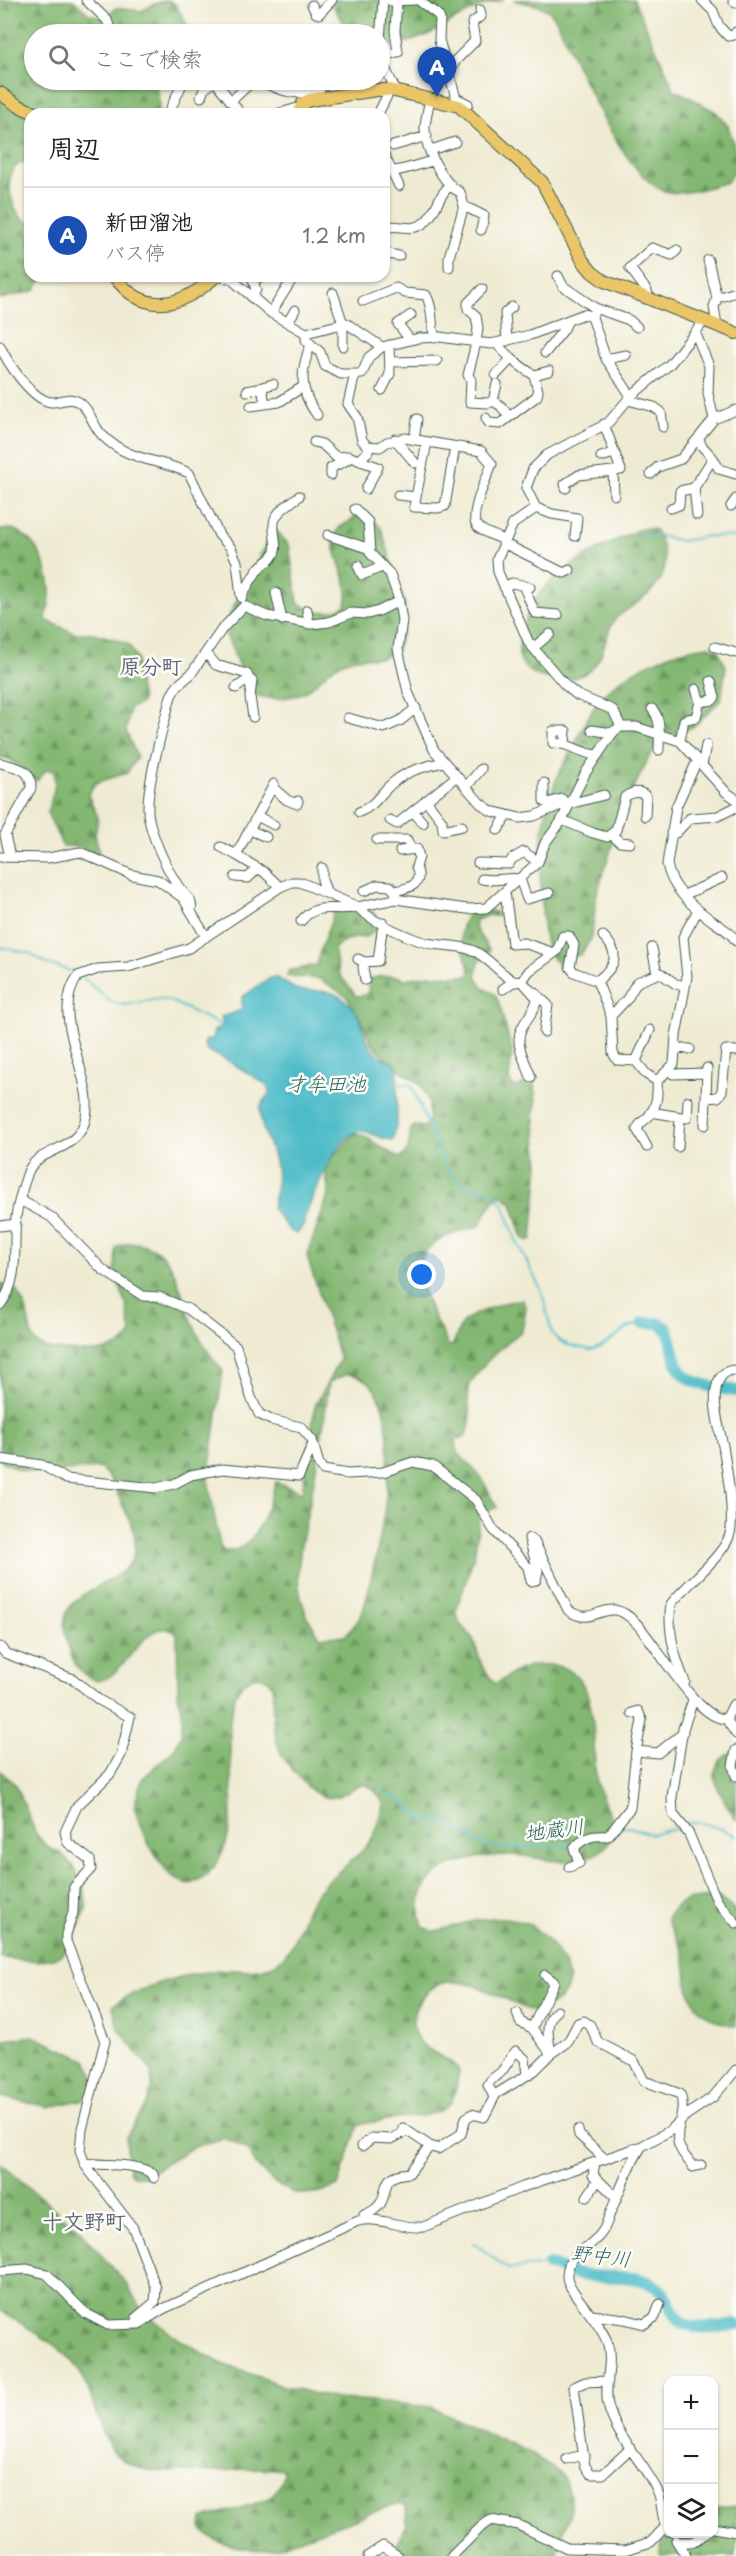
<!DOCTYPE html>
<html lang="ja">
<meta charset="utf-8">
<style>
body{margin:0;font-family:"Playpen Sans","Klee One",sans-serif;background:#f6f6f6;color:#202124}
.controls{position:absolute;right:18px;bottom:18px;display:grid;overflow:hidden;border-radius:12px;box-shadow:0 2px 4px #0004}
.controls button{width:54px;height:54px;display:grid;place-items:center;padding:0;border:0;border-bottom:2px solid #e0e0e0;background:#fff;color:#202124;font:30px sans-serif}
.you{position:absolute;left:422px;top:1275px;width:21px;height:21px;margin:-15px;border:4px solid #fff;border-radius:50%;background:#1a73e8;box-shadow:0 0 0 9px #1a73e833}
.badge{display:grid;place-items:center;width:39px;height:39px;border-radius:50%;background:#d1495b;color:#fff;font-size:20px;font-weight:700}
.pin{position:absolute;translate:-50% -50px;filter:drop-shadow(0 2px 3px #0008)}
.pin::after{content:'';position:absolute;top:32px;width:21px;height:18px;background:inherit;clip-path:polygon(0 0,100% 0,50% 100%)}
.list{margin:0;padding:0;list-style:none}
h2{display:flex;justify-content:space-between;align-items:center;height:78px;margin:0;padding:0 24px;font-size:26px}
h2 small{font-size:20px;font-weight:400;color:#757577}
.list li{display:grid;grid-template-columns:39px 1fr auto;gap:18px;align-items:center;box-sizing:border-box;height:96px;padding:0 24px;border-top:2px solid #e0e0e0}
.list b{display:block;font-size:22px;white-space:nowrap}
.list p{margin:0;font-size:20px;white-space:nowrap;color:#757577}
.list em{font-size:20px;font-style:normal;color:#757577}
.icon{flex:none;width:33px;height:33px;fill:none;stroke:currentColor;stroke-width:2;stroke-linecap:round;stroke-linejoin:round}
.map{position:relative;flex:none;width:736px;height:2556px;overflow:hidden}
.search{position:absolute;background:#fff;box-shadow:0 2px 4px #0004;left:24px;top:24px;width:366px;height:66px;display:flex;align-items:center;gap:15px;box-sizing:border-box;padding:0 21px;border-radius:33px;color:#757577;font-size:22px}
.panel{position:absolute;background:#fff;box-shadow:0 2px 4px #0004;left:24px;top:108px;width:366px;height:174px;border-radius:18px}
.map>svg:first-child{display:block}
.forest{fill:url(#forest-firs);stroke:#517a53;stroke-width:1.5;fill-rule:evenodd}
.water{fill:#4ebcc8;stroke:#367c7e;stroke-width:1.5}
.lines{fill:none;stroke-linecap:round;stroke-linejoin:round}
.stream{stroke:#4ebcc8;stroke-width:2}
.river{stroke:#4ebcc8;stroke-width:12}
.minor-casing{stroke:#3e574c;stroke-width:11}
.major-casing{stroke:#3e574c;stroke-width:14}
.minor{stroke:#fff;stroke-width:9}
.major{stroke:#ebc669;stroke-width:12}
.labels{text-anchor:middle;dominant-baseline:central;stroke-width:5;stroke-linejoin:round;paint-order:stroke}
.water-label{font-size:20px;font-style:italic;fill:#2d6360;stroke:#fdfcf7}
.quarter-label{font-size:21px;font-weight:bold;fill:#596776;stroke:#fdfcf7}
</style>
<div class="map">
<svg width="736" height="2556" viewBox="0 0 736 2556">
<defs>
<pattern id="forest-firs" width="22" height="20" patternUnits="userSpaceOnUse" patternTransform="scale(1.5)"><rect width="22" height="20" fill="#83b772"/><path d="M5 1l3.5 6h-7zM16 11l3.5 6h-7z" fill="#6b965e"/></pattern>
</defs>
<rect width="100%" height="100%" fill="#fdfcf7"/>
<filter id="ink" filterUnits="userSpaceOnUse"><feTurbulence type="fractalNoise" baseFrequency=".0167" numOctaves="2"/><feDisplacementMap in="SourceGraphic" scale="12" xChannelSelector="R" yChannelSelector="G"/><feConvolveMatrix kernelMatrix="1 2 1 2 8 2 1 2 1" color-interpolation-filters="sRGB"/></filter>
<filter id="wash" filterUnits="userSpaceOnUse"><feTurbulence type="fractalNoise" baseFrequency=".008" numOctaves="4" result="noise"/><feDisplacementMap in="SourceGraphic" scale="24" xChannelSelector="R" yChannelSelector="G"/><feGaussianBlur stdDeviation="1.35" result="paint"/><feColorMatrix in="noise" values="0 0 0 0 0 0 0 0 0 0 0 0 0 0 0 0 0 1.4 0 .05"/><feComposite in="paint" operator="in"/></filter>
<g filter="url(#wash)">
<rect width="100%" height="100%" fill="#efebd3"/>
<!-- forest -->
<path class="forest" d="M0,0h73l16,14 15,4 12,-10 25,3 18,-9 10,-2 7,5 16,29h-158v46h121l4,22 -1,11 -128,1v49c-30,-7 -24,52 0,60v53h15l-11,15 -34,8z
M329,0h176c-26,3 -45,18 -68,30 -17,10 -33,14 -53,17l-4,-13h-22l-14,-10z
M514,0h120l40,89 42,23 12,14 5,15 3,20 -1,8 -8,13c-18,5 -40,13 -59,10 -38,-8 -82,-107 -98,-141 -6,-13 -10,-30 -21,-40 -7,-6 -25,-8 -35,-11z
M359,515l10,1 12,12 24,77 -1,20 -8,27c-6,2 -12,6 -18,6 -9,0 -17,-2 -27,1 -36,11 -32,42 -81,39 -11,-1 -17,-3 -23,-12l-24,-59 51,-99 15,17 9,58c16,10 32,13 48,2 6,-23 -12,-44 -13,-68l6,-9z
M646,528l10,2c22,46 0,60 -35,84 -20,14 -11,46 -37,60 -19,10 -62,7 -65,-20 -2,-16 11,-48 20,-60 26,-31 63,-47 99,-64z
M12,529c25,9 37,38 38,62 1,9 -3,20 -4,29l28,13h20l27,8 8,4 8,14v15l5,26 -2,4 -10,4 -4,23 11,26 -10,16 -32,10 -7,12 10,22 -3,18 4,15 -2,5 -16,-8 -18,-1 -2,-3 -14,-31c5,-14 10,-26 7,-41l-8,-1 -9,11 -28,-22 -9,-2v-227z
M709,646l9,4 8,16 -5,34 -27,26 -32,15 -13,16 -23,48 -22,65 -8,27 -4,40 -11,17 -23,10c-16,-13 -15,-41 -16,-60 -4,-40 -1,-84 13,-121 5,-13 13,-25 19,-37 7,-15 14,-31 24,-44 23,-30 74,-53 111,-56z
M334,909h28l13,4 4,14 -11,9 -23,4 -11,9 5,25 17,22 9,-1 3,-3 1,-13c9,-3 27,-5 36,0l25,-4 38,1 2,-4c-6,-21 -16,-41 -1,-59l18,-3 8,2 1,4 -8,-1 -14,6 2,9 14,21 -11,10 -3,14 7,13 12,6 4,9 13,47 -3,30 5,8 20,-8 2,23 -2,11 5,51 -7,74 -4,2 -5,-3 -11,-35 -12,-9 -9,11 -12,21c-14,4 -31,8 -44,17 -34,23 0,75 13,102l4,1c4,-7 6,-16 10,-22 7,-10 48,-25 60,-24l4,8 -4,23c-15,11 -53,43 -54,62 0,20 7,25 -3,44l-10,2 3,14 23,24 16,30 -17,8 -6,41 -18,55 4,13 13,15 9,27 13,18c8,-4 15,-10 24,-14 9,-4 21,-6 31,-5 53,3 41,76 46,112 2,18 14,35 19,52 -7,21 -18,28 -41,31 -19,4 -40,-4 -60,-5 -43,-1 -110,13 -91,71l10,6c23,-6 49,-16 73,-14 6,1 17,3 23,6 18,12 46,42 38,65 -5,12 -19,18 -29,24 -29,-8 -55,-31 -86,-31 -27,-1 -51,36 -33,59 11,14 31,15 40,30 -2,10 -3,24 -8,31 -16,21 -68,13 -93,24l-20,60c-36,15 -57,9 -82,-22 -3,-4 -5,-9 -8,-12 -5,-7 -17,-10 -24,-14l-33,10 -45,28h-11l-6,-5 -3,-33 21,-34 5,-16 -1,-18 -31,-39 -4,-10 -3,-16c30,-20 63,-29 99,-34 19,-3 40,2 59,-5 24,-10 28,-45 40,-65 16,-26 43,-36 60,-61 7,-9 9,-24 13,-34 -19,-45 -36,-3 -59,-9 -14,-3 -25,-19 -34,-29 -13,-13 -18,-37 -18,-55 -1,-7 2,-16 0,-23 -6,-24 -33,-13 -39,10 -1,7 -4,15 -4,22 -3,50 20,143 -43,163l-19,-12 -20,-30 -14,-36 8,-28 32,-30 7,-13 1,-18 -4,-24 -1,-60c-38,-30 -58,79 -97,36 -8,-9 -11,-21 -14,-33 -17,-67 105,-38 59,-127 -9,-17 -9,-29 -25,-42 -26,1 -51,7 -78,2 -7,-1 -15,-7 -22,-10v-177l18,8c2,6 6,12 8,18 5,17 1,33 21,40 26,2 68,11 84,-15l-5,-30 -11,-31 1,-25c18,-11 41,-2 53,15 11,17 15,42 24,61 8,18 17,32 30,47l-15,109 12,66 4,5c32,3 44,-45 52,-69l26,10 13,-86 25,-47 -33,-103 22,-63 -5,-27 31,-33 9,3 33,21h5l6,-7 3,-21 4,-3 9,1 5,-7v-18l-8,-17 -31,-22 -19,-21 -9,-21 -15,-24 -27,-18 -33,-3 2,-5 28,-6c2,-20 14,-36 17,-56zM347,1374c11,1 20,4 27,14 28,43 9,143 -3,190 -3,14 -6,32 -14,44 -3,5 -8,9 -12,14l-24,1c-15,-16 -23,-42 -23,-64 1,-26 8,-52 13,-77 7,-38 14,-75 18,-114z
M736,1750v70c-15,-26 -39,-53 0,-70z
M0,1771l16,14 20,49 13,14 12,5 13,14 11,23 1,19 -17,39 -9,8 -20,5 -40,-3z
M718,1897l18,14v115c-26,-4 -45,-16 -49,-44 -1,-11 -1,-22 -5,-33 -4,-10 -12,-19 -15,-30 9,-22 30,-21 51,-22z
M33,2036l53,24 9,19 -10,20 -36,8 -49,-10v-56z
M0,2163l79,67 47,53 15,26 33,27 46,27 64,23 53,13 37,2 57,6 97,45 24,15 12,10 6,17v19l-15,43h-165l17,-32 -1,-18 -7,-3 -128,46c-20,3 -59,-3 -70,-22l1,-8c24,-12 82,-9 81,-49 -21,-4 -43,0 -64,1 -17,2 -62,1 -77,-2 -47,-12 -41,-62 -61,-95 -19,-32 -53,-43 -81,-64z
M736,2506v50h-75l-1,-11 8,-15v4h46v-25z"/>
<!-- water -->
<path class="water" d="M274,977c10,3 16,11 25,13 24,4 31,-5 51,15 22,21 5,46 47,59v58l-4,18c-13,0 -23,-9 -31,-9 -27,1 -49,67 -58,88v5l-7,10 -8,-4 -17,-22c3,-15 7,-31 3,-47 -6,-21 -15,-31 -15,-53 3,-9 13,-11 7,-23 -14,-8 -46,-31 -59,-33l-4,-8 2,-4h6l2,-9 9,-6 -2,-8 18,-6 3,-3v-11c11,-6 21,-17 32,-20z"/>
<g class="lines">
<!-- stream -->
<path class="stream" d="M638,537l18,-2 26,6 26,-5 28,1
M0,947l29,6 18,11 31,9
M82,977l29,25 14,3 33,-6 12,2 53,25
M394,1083l17,2 33,78 9,13 15,10 25,8 10,9 13,37 26,52 10,41 6,7 10,5 23,5 10,-3 28,-20 14,-4
M384,1792l21,11 15,15 26,6 41,22 14,2 71,-3
M685,1825c13,-7 39,5 51,11
M619,1827h10l22,7 29,-6
M474,2243l34,26 41,-4"/>
<!-- river -->
<path class="river" d="M643,1323h15l9,5c6,13 6,29 13,41 9,16 39,19 56,22
M549,2265c8,1 17,7 26,9 26,7 58,-4 82,13 12,9 14,26 24,35 10,9 42,4 55,3"/>
</g>
</g>
<g filter="url(#ink)">
<g class="lines">
<!-- minor casing -->
<g class="minor-casing">
<path id="minor" d="M86,0l21,20 5,14
M383,0l-3,40 6,30 10,21
M418,0l20,15 2,4 -1,21 17,58 12,6
M702,0l11,11 6,15 9,10 6,-1 2,-3
M733,0l3,3
M391,1l24,-1
M312,5l4,8 3,1 13,-14
M287,33v1
M383,56l15,-4 -3,-21 2,-30
M449,73l7,-13 19,-19 -3,-18 9,-7 -1,-6
M260,80c18,11 40,17 60,10
M318,80l1,16
M201,97l3,-8 11,-8 22,28
M430,99c-2,9 -4,19 -5,28 -1,19 17,57 35,65l4,14 -15,51v10
M231,101l23,-21
M168,114l16,-34
M277,114l24,-7
M378,114l12,-24
M393,146l34,-10
M431,150l24,-8
M384,155l15,31
M391,171c11,1 29,-8 43,-10
M464,206l20,10 -3,14
M384,229c13,-8 26,5 40,-6 13,-10 14,-30 27,-38
M384,248l4,6 11,2
M652,248l20,7 5,-5
M708,260l9,38 -3,9 3,18
M558,276l5,10 32,22 -3,9
M215,277l15,1 41,35 35,20 40,-10 36,24 37,-9 21,-1 51,7 39,-9 54,-21 8,3 14,42 25,37
M482,289l-14,14v6l8,7 2,12 -2,15 -8,32 3,5 -1,22 18,1 5,-2
M333,293l10,31v22
M252,298l4,-8 -3,-10 11,-4
M649,298l-2,-7 -17,-23 22,-20
M717,298l19,-6
M363,301l33,-13 9,5 21,2c8,14 4,27 9,43
M595,308l34,12 8,7
M271,313l20,-32
M288,322l7,-12
M695,332l14,34 -1,28 6,25
M306,333v7l14,12 5,14 16,8h21l7,-17 13,-10
M410,340l-12,-16 13,-9
M507,341l-2,-28 7,-6
M496,343c12,14 23,23 38,32l15,-4
M311,344c-11,27 -12,47 6,71
M0,346c7,16 32,54 51,56 9,1 16,-6 26,-1 13,7 15,24 25,34 25,26 57,24 87,38l30,62 12,13 6,14 4,34
M545,353l19,-24 4,-9
M606,359l20,-4
M390,362l47,-1
M357,375l-3,3 -6,26 9,13 5,23 5,6 13,1 7,-5 18,-4 76,13 11,13c-5,13 -25,54 -14,63 6,6 18,9 26,13
M496,375l14,-15
M497,384l-4,17 8,5 8,11
M382,390l8,-16 -1,-29
M247,391l15,-3
M628,400l26,7 7,5 2,15
M265,404l-3,-17 11,-3
M251,406l28,-4 22,-14
M486,418l3,5 11,1 37,-28 1,-5 -4,-16
M395,439l20,24
M414,440l3,-21
M314,442l8,2 14,13 13,-1 9,4
M427,442l-13,65 24,1 7,-2 10,-59
M601,457l13,-4
M713,458l6,11 17,5
M613,472l1,23
M651,474l7,-7 23,-8 33,-40 22,-9
M331,475v-7l16,-8
M566,488l-1,-4 14,-9 42,-5 -17,-46
M366,489l12,-22 -20,-7 10,-8v-6
M398,495l18,2
M731,506l5,-7
M536,508l16,6 25,4 -2,18
M671,508l8,-3 1,-14 14,-3
M355,509l13,13 2,31 20,21 8,23 4,23 -4,29 10,43 26,58 46,53 11,8 29,7 14,-2 37,-15
M697,515l-3,-27 19,-30 -12,-13 -2,-7
M328,535l42,14
M503,543l61,30 6,-3
M358,566l4,9 20,-8
M523,585l12,28 23,2
M504,587l8,-4 18,4
M276,593l6,27
M242,598c0,-4 15,-28 19,-32 3,-3 9,-5 11,-9 9,-11 -2,-26 3,-38 3,-9 17,-17 24,-23
M244,606l23,10 45,8 17,-2 22,-9 17,1 11,-3 20,-10
M307,610l2,14
M715,647l21,6
M533,648l17,-14
M206,653l10,12 31,9 2,5 -13,9
M249,679l3,2 -2,16 3,20
M700,702l13,-2 2,-3 -4,-16
M652,709c10,10 7,29 7,41
M348,718l36,10 16,-7 16,-13
M621,727l-8,-17 -36,-15 -12,-10 -36,-42 -31,-71 -1,-13 16,-35 23,-16 -10,-20 7,-19 14,-14 61,-32 23,-27 39,-32 35,-44
M592,730l21,3
M680,741l4,-21 12,-3 4,-15 -4,-13
M565,743l1,-12h-13v12c19,0 27,11 45,12
M697,761l-21,46 -9,57c4,25 27,44 47,58 8,6 17,10 22,19
M0,763c16,4 32,5 31,25l-26,47 5,22
M702,766l4,-21
M544,783v18l3,2 15,-4
M274,784l-38,71 28,17 16,15
M272,787l15,13 10,4 1,-3
M466,787l15,-18
M426,800l16,21 1,9 19,-4
M569,804l35,-9
M413,811l10,12
M359,812c17,-6 22,-21 36,-31 13,-11 33,-15 49,-19
M257,816l17,9
M390,820l7,4 60,-48
M562,820l31,13 14,4 9,-7 9,-33c7,-5 14,-7 21,-1l-1,20
M250,830l16,7
M498,830l9,-15
M671,833h5l14,-15 28,-2 18,-9
M612,835l8,7 10,1
M377,840h30l4,9
M221,847l15,8
M0,857l48,1 32,-6 52,23 26,5 25,18 23,39
M478,863l31,1 3,-5 12,-7 14,10
M322,868v12l5,13
M235,877l13,1 10,-10
M482,879c14,3 24,-2 38,0l7,20 22,-6
M364,891l13,-6 13,1 5,5 1,5
M395,891c14,-3 29,-6 21,-24l3,-10 -2,-8 -17,2
M505,892l7,52 12,-1 30,10
M684,895l38,-17
M191,910c3,-11 -7,-15 -12,-23 -12,-17 -26,-48 -30,-68 -6,-25 15,-95 22,-123l6,-10 14,-12 31,-45 22,-23
M301,921c17,-21 34,-8 57,-14 10,13 58,35 75,37 14,2 27,1 41,7 15,7 26,23 41,31l7,-1 7,-10 28,-20 6,-15h6l5,9 -4,22 4,5 23,9
M603,936c18,18 13,30 -6,45l14,35 16,-17 10,-17 23,-9 16,11 9,2
M652,948l5,26
M358,959l6,3 14,-1 5,-38
M365,980l-2,-13 3,-5
M522,981l15,17c-1,16 -18,25 -18,41 -1,11 8,26 12,38
M503,989l11,-8
M534,992l14,13 -4,27
M611,1016l2,37 4,7 19,1 14,-31
M676,1048l14,1
M636,1061l10,13 11,7c1,13 0,28 -10,37 -5,4 -7,5 -10,11l10,18
M707,1068l-1,30 12,-1 4,-6 4,-41 10,1
M673,1074l34,-1
M657,1081l17,-17 2,-28 11,-59 -4,-40 15,-27
M651,1112l36,6 1,-17
M705,1125l1,-27
M678,1147l2,-29
M20,1200l31,17 52,53 40,26 16,1 29,12 48,37 15,51 8,17 12,6 30,7 11,13 7,24 4,6 25,4 35,-2 30,-10 20,4 43,34 17,29 35,38 3,14 5,-1 2,-9 -9,-33 5,3 34,69c29,21 37,-20 69,14 21,22 60,96 89,95l7,-14 3,-1
M0,1226l16,-2
M0,1305c20,-24 13,-60 16,-88 2,-15 7,-31 12,-45 12,-29 62,-16 59,-72 -3,-39 -35,-88 -9,-124l20,-7 30,-2 61,-19 91,-61 12,-5h8l58,25 37,-8 72,10 19,-1 52,-46 7,-19 15,-20 26,-51 28,-41 7,-4h15l44,14 46,51 10,7
M0,1459l42,6 24,14 90,9 18,-4 17,-9 31,-6 77,7 14,-32
M0,1647l5,6 68,26 26,21 31,17 -9,38 -11,19 -33,32 -12,26 3,11 22,17 1,9 -17,18 -1,26 -7,21v7l39,100 -23,88 -2,21 5,15 48,63 23,60 -1,14 -18,15 2,7
M685,1682c-10,-24 -18,-52 -14,-78 15,-20 58,-51 60,-75 2,-27 -4,-57 -8,-83 -4,-20 -12,-45 -5,-64 4,-9 9,-12 18,-12
M691,1695l2,5 -10,29 -11,68 1,17 16,20 28,67 19,22
M632,1713l6,-2 4,9 -6,31 22,2 25,-20
M726,1719l10,15
M736,1750l-3,16 3,10
M569,1867l10,-4 -5,-15c11,-11 18,-13 34,-12l22,-28 6,-57
M557,2011c-14,11 -8,26 -6,43l17,-12 10,-19 6,-2 6,4 8,17 36,19 10,20 36,13c7,17 -5,32 -2,48 1,9 10,17 15,25l8,-2
M532,2028l22,-46 -9,-7
M494,2097l-6,-12c3,-8 9,-8 14,-14 5,-7 8,-13 14,-20l9,8 2,16
M403,2128l27,18
M578,2130l1,5 26,24
M362,2146l10,-8 19,1 16,-8
M642,2146c-14,20 -21,43 -31,65 -3,7 -5,16 -9,21 -11,17 -36,21 -35,45 1,15 34,45 40,65 7,22 -4,42 1,63 8,33 36,57 50,87 5,12 3,29 10,39
M595,2162l-2,13 24,23
M85,2163c21,3 50,-1 68,11l1,4
M587,2197l11,-17
M364,2215c36,-13 5,-39 45,-42l21,-27 8,3 23,-15 5,-16 6,-4 12,3 12,-23 38,-23 17,-17 -19,-26 -12,-6 -3,-9
M0,2271l27,-2 20,5 38,39 23,12 31,-1 24,-15 195,-88c23,-5 42,8 65,6l100,-40 119,-41 29,-16 14,-14 28,-19 23,-27
M592,2315l32,4 20,5 11,-7 5,-13
M608,2381l-23,1 -11,5 11,79 6,8h12l28,-26
M567,2459l17,-4
M714,2528l22,4
M676,2540l10,16
M677,2542h16l11,-8
M368,2556l15,-10 15,10
M452,2556l30,-30 9,-6 27,5 49,23 58,2 26,-8 14,-15"/>
</g>
<!-- major casing -->
<g class="major-casing">
<path id="major" d="M0,93l17,12 20,9
M299,114l4,-11 7,-3 67,-10h13l69,16 83,76 41,79 9,11 12,9 132,52
M114,276c30,41 68,31 102,0"/>
</g>
<!-- minor -->
<use href="#minor" class="minor"/>
<!-- major -->
<use href="#major" class="major"/>
</g>
</g>
<g class="labels">
<!-- water labels -->
<g class="water-label">
<text x="326" y="1083">才牟田池</text>
<text transform="translate(554 1829) rotate(-7)">地蔵川</text>
<text transform="translate(601 2255) rotate(7)">野中川</text>
</g>
<!-- quarter labels -->
<g class="quarter-label">
<text x="151" y="665">原分町</text>
<text x="84" y="2220">十文野町</text>
</g>
</g>
</svg>
<div class="controls">
<button>+</button>
<button>−</button>
<button><svg class="icon" aria-label="layers" viewBox="0 0 24 24"><path d="M12 4l9 5-9 5-9-5zM3 14l9 5 9-5"/></svg></button>
</div>
<div class="you"></div>
<div class="pin badge" style="left:437px;top:97px;background:#1a4fb4">A</div>
<div class="search"><svg class="icon" aria-label="search" viewBox="0 0 24 24"><circle cx="10" cy="10" r="6"/><path d="M15 15l6 6"/></svg>ここで検索</div>
<section class="panel">
<h2>周辺<small></small></h2>
<ul class="list">
<li><span class="badge" style="background:#1a4fb4">A</span><div><b>新田溜池</b><p>バス停</p></div><em>1.2 km</em></li>
</ul>
</section>
</div>
